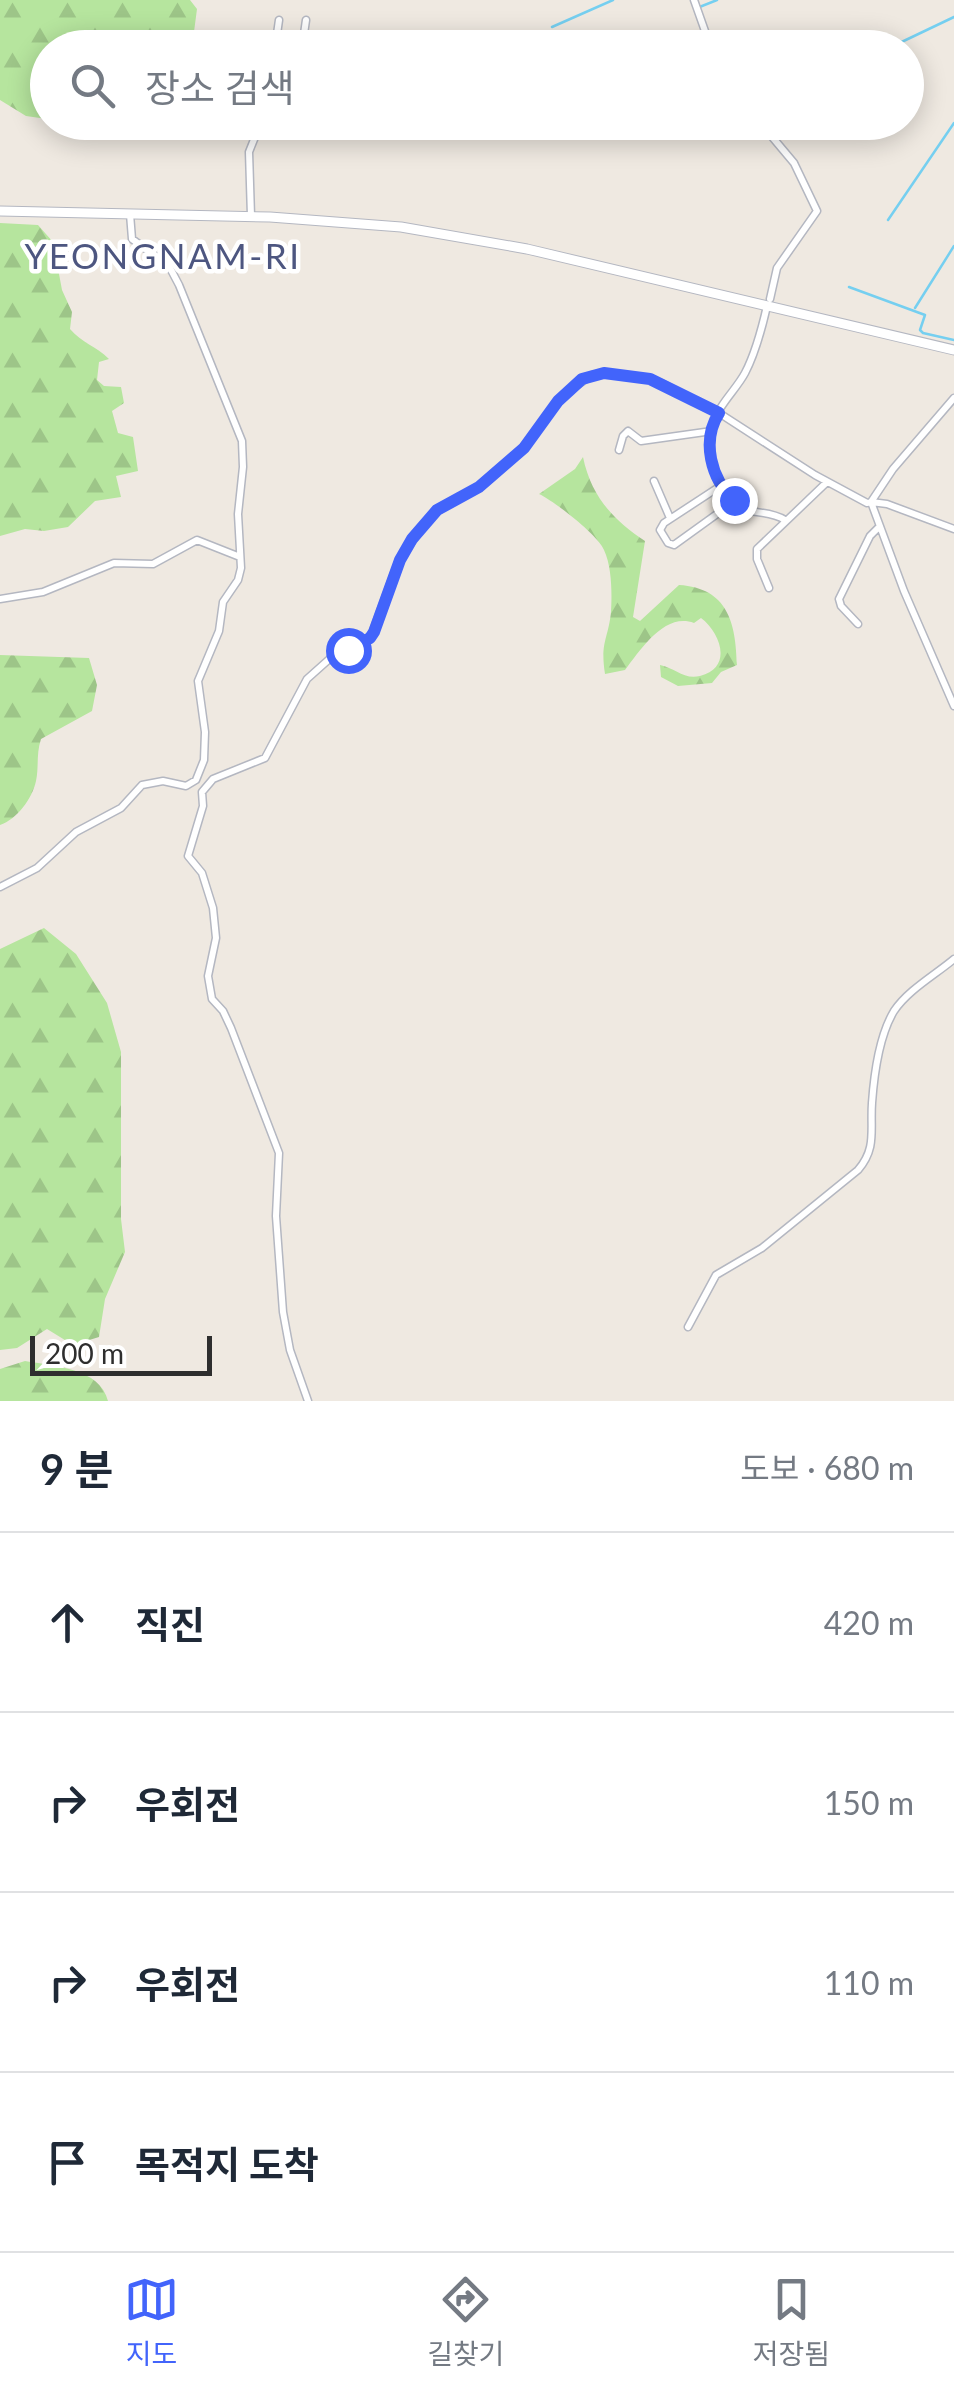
<!DOCTYPE html>
<html lang="ko">
<meta charset="utf-8">
<style>
body{margin:0;font-family:Lato,"Noto Sans KR",sans-serif;background:#f2f2f3;color:#1f2937}
.scale{position:absolute;left:30px;bottom:25px;width:182px;box-sizing:border-box;padding-left:10px;border:5px solid #2e2e2e;border-top:0;font-size:28px;line-height:35px;white-space:nowrap;color:#2e2e2e;-webkit-text-stroke:8px #fff;paint-order:stroke}
.stop{position:absolute;width:30px;height:30px;margin:-22px;border:8px solid #4264fb;border-radius:50%;background:#fff}
.stop.end{background:#4264fb;border-color:#fff;box-shadow:0 2px 10px #0008}
.list{margin:0;padding:0;list-style:none}
h2{display:flex;justify-content:space-between;align-items:center;height:130px;margin:0;padding:0 40px;font-size:42px}
h2 small{font-size:32px;font-weight:400;color:#747a83}
.list li{display:grid;grid-template-columns:65px 1fr auto;gap:30px;align-items:center;box-sizing:border-box;height:180px;padding:0 40px;border-top:2px solid #e0e1e3}
.list b{display:block;font-size:38px;white-space:nowrap}
.list em{font-size:32px;font-style:normal;color:#747a83}
.icon{flex:none;width:55px;height:55px;fill:none;stroke:currentColor;stroke-width:2;stroke-linecap:round;stroke-linejoin:round}
.map{position:relative;flex:none;width:954px;height:1401px;overflow:hidden}
.search{position:absolute;background:#fff;box-shadow:0 5px 25px #0003;left:30px;right:30px;top:30px;height:110px;display:flex;align-items:center;gap:25px;box-sizing:border-box;padding:0 35px;border-radius:55px;color:#747a83;font-size:38px}
.sheet{height:850px;background:#fff}
nav{display:flex;justify-content:space-around;align-items:center;box-sizing:border-box;height:140px;border-top:2px solid #e0e1e3;background:#fff;font-size:28px;color:#747a83}
nav a{display:grid;justify-items:center;gap:5px}
nav .on{color:#4264fb}
.map>svg:first-child{display:block}
.forest{fill:url(#forest-firs)}
.lines{fill:none;stroke-linecap:round;stroke-linejoin:round}
.stream{stroke:#75cff0;stroke-width:2.5}
.minor-casing{stroke:#b4b7c1;stroke-width:9}
.secondary-casing{stroke:#b4b7c1;stroke-width:11}
.minor{stroke:#fff;stroke-width:6}
.secondary{stroke:#fff;stroke-width:9}
.route{stroke:#4264fb;stroke-width:12}
.labels{text-anchor:middle;dominant-baseline:central;stroke-width:9;stroke-linejoin:round;paint-order:stroke}
.quarter-label{font-size:35px;letter-spacing:2.5px;fill:#4d5680;stroke:#fff}
</style>
<div class="map">
<svg width="954" height="1401" viewBox="0 0 954 1401">
<defs>
<pattern id="forest-firs" width="22" height="20" patternUnits="userSpaceOnUse" patternTransform="scale(2.5)"><rect width="22" height="20" fill="#b6e59e"/><path d="M5 1l3.5 6h-7zM16 11l3.5 6h-7z" fill="#9dc588"/></pattern>
</defs>
<rect width="100%" height="100%" fill="#efe9e1"/>
<!-- forest -->
<path class="forest" d="M0,0h190l7,9 -5,38h-52l-12,-13 -13,-1 -12,14 -55,1 -1,71 -21,-3 -26,-16z
M0,223l38,2 15,17 9,48 10,22 -2,17c12,14 26,17 39,30l-10,3 -2,18 7,6 17,1 3,16 -12,8 6,22 15,4 5,34 -22,5 5,21 -26,4 -27,26 -24,4 -19,-2 -25,7z
M583,457c8,39 30,63 62,84l-12,76 7,4 39,-36c49,3 57,38 58,80l-16,7 -9,11 -34,3 -17,-9 -1,-12c15,3 24,15 40,11 33,-8 21,-43 1,-58l-7,5c-29,-11 -53,26 -69,47l-20,4c-5,-32 3,-34 6,-62 1,-18 1,-45 -7,-62 -6,-15 -50,-49 -65,-56l36,-25z
M0,655l89,3 8,27 -5,26 -51,28c-5,15 -2,28 -5,42 -4,18 -19,38 -36,44z
M44,928l32,26 31,49 14,49v167l4,33 -20,47 -6,38 -26,8 -26,-16 -30,19 -17,2v-401z
M25,1361c29,5 75,7 83,40h-108v-32z"/>
<g class="lines">
<!-- stream -->
<path class="stream" d="M697,8l20,-8
M552,27l61,-27
M889,48l65,-31
M287,138l80,-8 36,3 24,-7 50,-1 90,7 54,-10
M888,220l66,-97
M849,287l76,28 -5,15 3,3 31,7
M915,308l39,-62"/>
<!-- minor casing -->
<g class="minor-casing">
<path id="minor" d="M694,0l17,48
M275,48l4,-28
M302,48l4,-28
M765,122l3,10 26,31 23,48 -40,57 -7,31
M257,135l21,-13
M251,216l-2,-64 12,-30
M767,306c-5,22 -11,46 -22,67 -9,17 -27,32 -32,52 -9,30 3,64 29,82 11,8 27,3 43,13
M619,450l4,-14 5,-5 13,10 71,-10
M654,481l16,37
M722,485l-58,38 -4,7 8,13 6,2 61,-44
M954,529l-67,-25 -16,-2 33,89 50,115
M769,588l-12,-29v-10l70,-67
M0,599l43,-7 71,-29 39,1 44,-24 43,17
M858,624l-17,-18 -2,-7 31,-63 9,-9
M0,887l37,-19 39,-36 45,-24 21,-23 21,-4 23,5 10,-6 8,-20 1,-28 -7,-51 21,-50 4,-29 15,-22 3,-12 -3,-54 5,-47 -1,-26 -63,-156 -10,-19 -37,-27 -2,-25
M688,1327l28,-52 46,-27 96,-78c19,-22 12,-40 14,-67 2,-28 7,-67 22,-92 14,-21 41,-36 60,-52
M308,1401l-18,-51 -7,-38 -7,-96 3,-63 -48,-125 -8,-17 -11,-12 -4,-23 8,-38 -3,-30 -11,-35 -14,-17 15,-50 -1,-14 11,-13 52,-21 42,-79 28,-25 35,-15 29,-79 30,-42 19,-15 31,-16 45,-39 40,-54 28,-19 21,-1 37,5 13,5 56,29 96,62 52,28 4,-1 22,-33 61,-71"/>
</g>
<!-- secondary casing -->
<g class="secondary-casing">
<path id="secondary" d="M0,211l270,6 131,10 126,22 427,101"/>
</g>
<!-- minor -->
<use href="#minor" class="minor"/>
<!-- secondary -->
<use href="#secondary" class="secondary"/>
</g>
<g class="lines">
<!-- route -->
<path class="route" d="M348,650l22,-12 4,-6 26,-72 12,-21 25,-29 42,-23 45,-39 34,-47 24,-22 22,-6 46,6 69,34c-18,28 -8,66 15,87"/>
</g>
<g class="labels">
<!-- quarter labels -->
<g class="quarter-label">
<text x="163" y="255">YEONGNAM-RI</text>
</g>
</g>
</svg>
<div class="scale">200 m</div>
<div class="stop" style="left:348px;top:650px"></div>
<div class="stop end" style="left:734px;top:500px"></div>
<div class="search"><svg class="icon" aria-label="search" viewBox="0 0 24 24"><circle cx="10" cy="10" r="6"/><path d="M15 15l6 6"/></svg>장소 검색</div>
</div>
<section class="sheet">
<h2>9 분<small>도보 · 680 m</small></h2>
<ul class="list">
<li><svg class="icon" aria-label="ahead" viewBox="0 0 24 24"><path d="M12 20V5M6 11l6-6 6 6"/></svg><div><b>직진</b></div><em>420 m</em></li>
<li><svg class="icon" aria-label="right" viewBox="0 0 24 24"><path d="M7 20v-9h11M14 6l5 5-5 5"/></svg><div><b>우회전</b></div><em>150 m</em></li>
<li><svg class="icon" aria-label="right" viewBox="0 0 24 24"><path d="M7 20v-9h11M14 6l5 5-5 5"/></svg><div><b>우회전</b></div><em>110 m</em></li>
<li><svg class="icon" aria-label="arrive" viewBox="0 0 24 24"><path d="M6 21V4h12l-3 4 3 4H6"/></svg><div><b>목적지 도착</b></div></li>
</ul>
</section>
<nav>
<a class="on"><svg class="icon" aria-label="map" viewBox="0 0 24 24"><path d="M3 6l6-2 6 2 6-2v14l-6 2-6-2-6 2zM9 4v14M15 6v14"/></svg>지도</a>
<a><svg class="icon" aria-label="directions" viewBox="0 0 24 24"><path d="M12 3l9 9-9 9-9-9zM9 14v-3h6M13 9l2 2-2 2"/></svg>길찾기</a>
<a><svg class="icon" aria-label="saved" viewBox="0 0 24 24"><path d="M7 4h10v16l-5-4-5 4z"/></svg>저장됨</a>
</nav>
